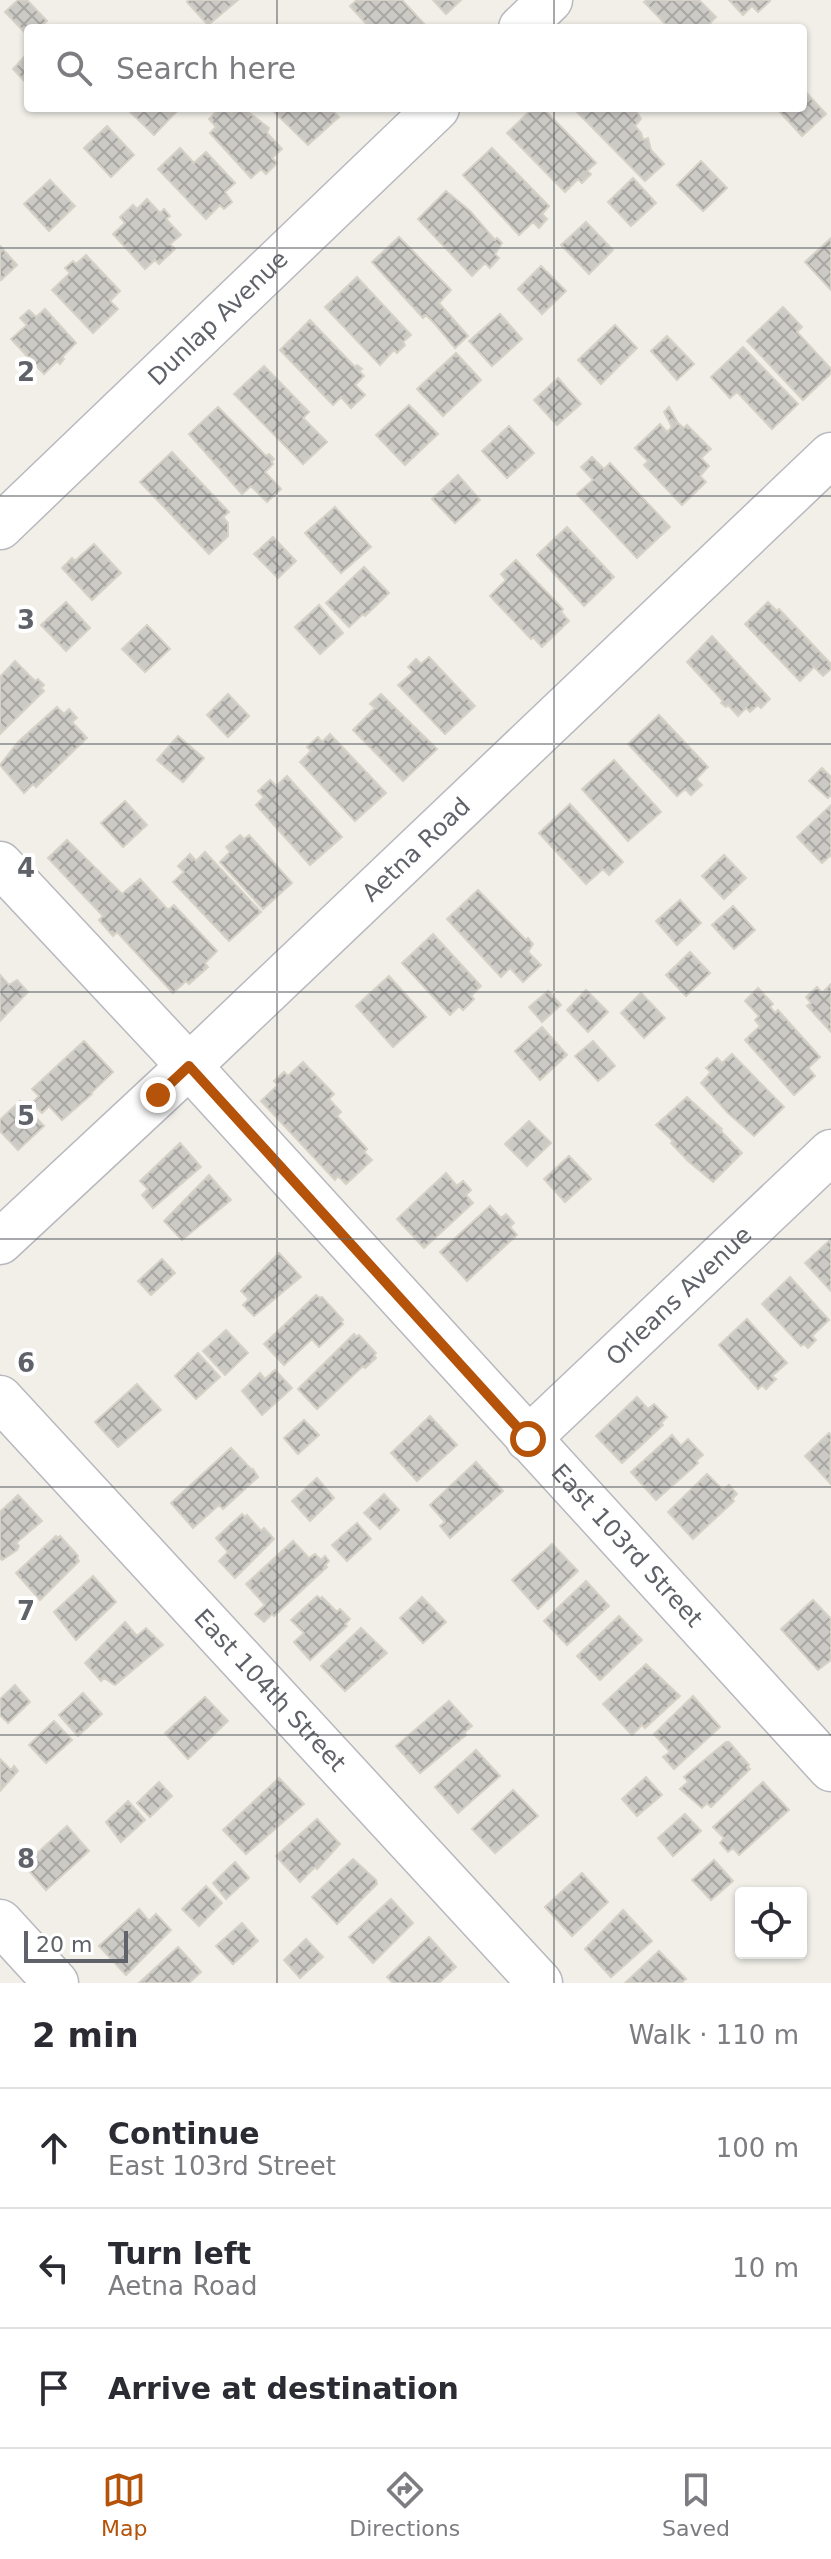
<!DOCTYPE html>
<meta charset="utf-8">
<style>
body{margin:0;font-family:"DejaVu Sans",sans-serif;background:#f2f2f3;color:#2b2b33}
.controls{position:absolute;right:24px;bottom:24px;display:grid;overflow:hidden;border-radius:8px;box-shadow:0 2px 6px #0004}
.controls button{width:72px;height:72px;display:grid;place-items:center;padding:0;border:0;border-bottom:2px solid #e1e1e2;background:#fff;color:#2b2b33;font:40px sans-serif}
.scale{position:absolute;left:24px;bottom:20px;width:104px;box-sizing:border-box;padding-left:8px;border:4px solid #5f6268;border-top:0;font-size:22px;line-height:28px;white-space:nowrap;color:#5f6268;-webkit-text-stroke:6px #fff;paint-order:stroke}
.stop{position:absolute;width:24px;height:24px;margin:-18px;border:6px solid #b45309;border-radius:50%;background:#fff}
.stop.end{background:#b45309;border-color:#fff;box-shadow:0 2px 8px #0008}
.list{margin:0;padding:0;list-style:none}
h2{display:flex;justify-content:space-between;align-items:center;height:104px;margin:0;padding:0 32px;font-size:34px}
h2 small{font-size:26px;font-weight:400;color:#7c7c81}
.list li{display:grid;grid-template-columns:52px 1fr auto;gap:24px;align-items:center;box-sizing:border-box;height:120px;padding:0 32px;border-top:2px solid #e1e1e2}
.list b{display:block;font-size:30px;white-space:nowrap}
.list p{margin:0;font-size:26px;white-space:nowrap;color:#7c7c81}
.list em{font-size:26px;font-style:normal;color:#7c7c81}
.icon{flex:none;width:44px;height:44px;fill:none;stroke:currentColor;stroke-width:2;stroke-linecap:round;stroke-linejoin:round}
.map{position:relative;flex:none;width:831px;height:1983px;overflow:hidden}
.search{position:absolute;background:#fff;box-shadow:0 2px 6px #0004;left:24px;right:24px;top:24px;height:88px;display:flex;align-items:center;gap:20px;box-sizing:border-box;padding:0 28px;border-radius:8px;color:#7c7c81;font-size:30px}
.sheet{height:464px;background:#fff}
nav{display:flex;justify-content:space-around;align-items:center;box-sizing:border-box;height:112px;border-top:2px solid #e1e1e2;background:#fff;font-size:22px;color:#7c7c81}
nav a{display:grid;justify-items:center;gap:4px}
nav .on{color:#b45309}
.map>svg:first-child{display:block}
.building{fill:url(#building-cross-hatch);stroke:#d6d1c6;stroke-width:2}
.lines{fill:none;stroke-linecap:round;stroke-linejoin:round}
.minor-casing{stroke:#b8b9be;stroke-width:47}
.minor{stroke:#fff;stroke-width:44}
.route{stroke:#b45309;stroke-width:10}
.grid{fill:none;stroke:#5f6268;stroke-width:2;stroke-opacity:0.55}
.labels{text-anchor:middle;dominant-baseline:central;stroke-width:8;stroke-linejoin:round;paint-order:stroke}
.street-label{font-size:24px;fill:#5f6268;stroke:#fff}
.grid-label{font-size:26px;text-anchor:middle;font-weight:bold;fill:#5f6268;stroke:#fff;stroke-width:8;stroke-linejoin:round;paint-order:stroke}
</style>
<div class="map">
<svg width="831" height="1983" viewBox="0 0 831 1983">
<defs>
<pattern id="building-cross-hatch" width="8" height="8" patternUnits="userSpaceOnUse" patternTransform="scale(2)"><rect width="8" height="8" fill="#cccac5"/><path d="M0 0l8 8M0 8l8-8" fill="none" stroke="#a9a7a4"/></pattern>
</defs>
<rect width="100%" height="100%" fill="#f1efe8"/>
<!-- building -->
<path class="building" d="M18,0h9l20,21 -8,7h-11v8l-23,-24z
M189,0h49l-30,25 -21,-23z
M357,0h45l26,28h-58l-20,-22z
M433,0h28l-15,14z
M647,0h52l17,17 -6,6 4,5h-45l-25,-26z
M729,0h40l1,1 -12,11 -6,-6 -9,9z
M25,56l3,3v26l-15,-16z
M803,89l23,25 -24,22 -25,-27 26,-1z
M126,108h54l-26,27z
M220,108h6l5,5 6,-5h6l26,20 -2,5 15,16 -10,9 5,5 -11,11 -5,-5 -10,9 -41,-45 6,-6 -7,-8z
M270,108h60l9,9 -31,28z
M533,108h10l53,55 -9,8 4,3 -9,9 -4,-4 -13,13 -58,-59z
M573,108h58l5,2 5,9 -6,7 6,7 2,7 5,-2 3,12 13,14 -19,17z
M107,126l27,29 -23,22 -27,-29z
M180,148l14,15 12,-11 29,31 -10,9 7,10 -8,7 -4,-4 -14,14 -48,-50z
M492,148l57,58 -7,8 5,5 -8,9 -6,-6 -14,13 -56,-60z
M701,161l26,27 -24,23 -26,-26z
M633,178l23,25 -25,23 -23,-24z
M50,180l25,26 -26,25 -25,-27z
M446,191l24,20 25,29 2,-2 5,5 -7,11 4,4 -9,10 -5,-5 -13,13 -54,-57z
M147,199l13,14 4,-4 6,7 -4,3 15,16 -11,9 5,5 -16,15 -4,-4 -10,9 -32,-35 12,-11 -5,-6 13,-12 4,4z
M586,222l27,28 -24,24 -28,-29z
M399,237l52,53 -12,13 29,33 -13,12 -20,-24 -9,-9 -3,3 -51,-56z
M831,238v52l-26,-28z
M0,246l17,19 -16,15 -1,-1z
M86,255l34,36 -10,10 8,8 -25,24 -41,-43 18,-17 -5,-5 8,-7 3,3z
M541,266l25,25 -24,23 -24,-25z
M357,277l54,58 -8,7 2,3 -8,8 -3,-3 -14,15 -55,-58z
M783,307l19,20 -5,5 34,37v4l-28,27 -56,-59z
M45,309l31,34 -14,14 2,2 -4,5 -3,-3 -13,13 -33,-35 16,-14 -7,-7 9,-8 7,7z
M500,314l22,25 -30,27 -23,-25z
M310,320l45,47 2,-2 5,4 -3,2 5,5 -9,9 10,10 -14,13 -10,-11 -8,8 -53,-55z
M615,325l22,23 -36,36 -23,-24z
M667,336l27,28 -17,16 -26,-29z
M743,347l55,57 -26,25 -35,-37 -7,6 -19,-21z
M456,353l25,27 -38,36 -26,-27z
M264,366l45,46 -6,6 24,24 -24,22 -69,-70z
M558,378l23,26 -24,21 -23,-25z
M409,405l29,29 -33,31 -29,-30z
M218,407l48,49 3,-2 5,5 -3,3 2,2 -8,8 16,17 -14,13 -16,-16 -9,8 -53,-60z
M669,407l9,16 6,5 3,-3 24,24 -10,9 8,8 -9,10 6,6 -24,23 -38,-40 4,-4 -13,-13 25,-24 7,8 5,-5 -8,-15z
M509,426l25,27 -27,25 -25,-27z
M172,452l57,60 -6,5 5,6v13l-19,18 -69,-72z
M592,457l12,12 6,-6 60,64 -33,31 -60,-64 16,-14 -12,-13z
M458,475l22,25 -25,23 -23,-24z
M335,507l36,40 -30,26 -36,-40z
M567,527l47,50 -30,29 -47,-51z
M273,537l23,24 -18,17 -24,-24z
M94,544l27,29 -29,27 -30,-32 10,-10 3,3z
M516,560l47,49 -2,3 8,9 -27,26 -9,-10 -2,2 -41,-43 16,-16 -5,-6z
M364,567l25,26 -24,23 -2,-2 -14,13 -23,-24z
M66,602l24,26 -24,23 -25,-26z
M768,602l9,9 2,-2 52,55v5l-8,7 -9,-9 -14,14 -55,-57z
M319,605l24,28 -23,21 -25,-27z
M147,625l23,24 -25,23 -23,-23z
M712,636l58,63 -9,9 -3,-3 -8,7 -4,-4 -8,8 -10,-11 -2,2 -5,-4 2,-2 -36,-39z
M429,657l46,49 -30,28 -47,-49 15,-13 -5,-5 8,-8 5,5z
M15,661l20,20 3,-2 6,6 -3,3 3,3 -44,43v-57z
M228,694l21,22 -21,21 -21,-22z
M381,694l56,55 -34,32 -50,-51 22,-22 -5,-4z
M57,707l7,7 5,-5 8,9 -5,4 15,16 -51,49 -3,-3 -9,9 -24,-28 18,-23z
M659,715l49,52 -12,12 6,6 -11,10 -6,-6 -8,7 -49,-52z
M330,734l56,59 -31,28 -55,-59 11,-11 -4,-4 11,-10 4,5z
M178,736l26,22 -21,24 -26,-22z
M614,760l47,52 -33,29 -46,-52z
M822,768l9,9v18l-3,3 -19,-17z
M287,776l55,61 -32,28 -54,-60 8,-8 -6,-6 12,-11 6,6z
M125,801l22,24 -24,22 -22,-24z
M570,804l53,58 -14,13 -6,-6 -17,15 -47,-51z
M831,805v50l-9,8 -25,-26z
M240,835l4,4 5,-4 43,48 -29,26 -43,-47 10,-10 -4,-5z
M67,840l55,54 18,-15 28,31 6,-5 43,46 -12,12 3,4 -19,17 -3,-3 -13,12 -56,-61 -4,4 -14,-16 4,-4 -55,-58z
M205,852l56,60 -32,29 -56,-59 11,-10 -6,-6 12,-12 6,7z
M724,855l22,23 -22,21 -22,-23z
M478,890l48,50 2,-2 5,6 -5,8 13,13 -18,17 -13,-14 -9,9 -54,-58z
M680,900l21,23 -24,22 -21,-24z
M733,906l22,24 -21,19 -22,-24z
M433,934l48,52 -10,10 3,3 -11,11 -4,-4 -9,9 -48,-52z
M690,952l20,21 -24,23 -20,-21z
M0,975l9,10 8,-5 11,12 -28,29z
M389,976l37,41 -33,30 -37,-41z
M831,984v48l-24,-26 4,-3 -5,-6 11,-10 5,6z
M758,988l15,16 -3,3 5,6 3,-3 42,47 -12,11 7,8 -21,19 -49,-55 15,-14 -5,-6 4,-4 -14,-15z
M586,990l22,22 -20,20 -21,-22z
M548,991l13,14 -19,17 -13,-15z
M641,993l24,25 -21,20 -23,-25z
M542,1027l25,28 -27,25 -25,-29z
M84,1041l29,31 -22,21 1,1 -30,26 -13,-14 -7,7 -10,-10 7,-7 -7,-7z
M593,1041l22,25 -17,15 -23,-25z
M732,1054l52,53 -30,29 -26,-23 -27,-30 10,-11 -5,-4 11,-10 5,5z
M303,1062l31,32 -5,5 12,13 -4,4 30,33 -3,3 8,8 -26,24 -8,-8 -3,4 -74,-79 17,-16 -4,-4 10,-9 4,4z
M687,1097l35,32 -1,2 21,22 -29,29 -25,-21 -17,-18 2,-2 -17,-16z
M20,1101l24,25 -26,24 -18,-19v-11z
M529,1121l22,22 -24,23 -22,-22z
M180,1143l21,24 -48,41 -11,-13 6,-6 -8,-8z
M569,1156l22,23 -26,23 -21,-23z
M446,1173l11,13 6,-5 8,9 -5,5 7,8 -49,45 -27,-29z
M209,1175l22,25 -49,40 -18,-19z
M490,1206l11,12 5,-4 8,9 -4,4 7,8 -50,46 -27,-29z
M831,1239v52l-26,-28z
M279,1253l22,24 -47,39 -11,-11 6,-6 -8,-8z
M162,1259l13,14 -24,22 -13,-14z
M790,1277l39,43 -17,16 4,4 -8,8 -4,-4 -3,2 -39,-42z
M316,1295l4,3 2,-1 21,23 -2,1 2,3 -24,23 -7,-8 -28,26 -20,-21z
M747,1319l40,44 -15,13 4,3 -10,10 -4,-4 -4,4 -39,-44z
M226,1330l22,23 -23,22 -22,-24z
M354,1334l3,3 2,-2 17,18 -2,2 2,3 -11,10 -2,-2 -46,43 -19,-20z
M198,1353l22,24 -24,22 -21,-23z
M275,1370l17,18 -30,27 -20,-24 18,-18 5,6z
M137,1384l24,26 -43,37 -23,-25z
M637,1397l11,12 6,-5 13,13 -6,6 2,2 -41,38 -26,-27z
M430,1416l27,29 -40,36 -26,-28z
M304,1420l15,15 -21,19 -14,-16z
M829,1433l2,2 -1,48 -25,-27z
M672,1435l9,11 7,-7 15,16 -7,6 2,2 -42,37 -25,-28z
M231,1448l21,22 1,-1 5,8 -35,32 -4,-4 -26,23 -22,-25z
M476,1462l27,29 -53,47 -10,-12 5,-4 -15,-17z
M707,1474l16,16 6,-5 8,9 -5,5 2,2 -41,38 -25,-27z
M317,1478l17,20 -24,23 -18,-20z
M384,1494l15,16 -19,19 -16,-16z
M18,1495l24,26 -26,22 3,3 -2,4 -15,10 -2,-2v-46z
M242,1514l3,3 2,-2 14,16 3,-3 10,11 -39,39 -16,-17 9,-9 -12,-14z
M357,1523l14,16 -24,22 -15,-16z
M56,1536l2,2 2,-2 18,20 -1,2 2,3 -39,39 -24,-27z
M293,1541l16,17 6,-4 6,6 4,-4 4,5 -4,4 2,2 -53,49 -2,-2 -8,8 -9,-8 10,-9 -19,-21z
M552,1544l26,27 -40,38 -26,-29z
M93,1576l23,26 -40,38 -22,-28z
M586,1581l23,25 -42,39 -23,-24z
M317,1596l4,3 1,-2 15,15 3,-3 10,10 -5,5 2,2 -37,34 -16,-18 10,-9 -13,-13z
M422,1597l24,25 -23,21 -23,-25z
M813,1600l18,19v41l-13,10 -37,-41z
M619,1616l23,24 -42,40 -23,-24z
M125,1622l12,14 9,-8 17,17 -48,40 -11,-7 -3,3 -16,-18z
M361,1628l26,25 -42,38 -24,-25z
M646,1664l34,32 -35,32 -3,-3 -10,10 -29,-31z
M15,1685l15,17 -22,21 -8,-8v-16z
M83,1693l19,21 -24,22 -19,-21z
M693,1696l27,31 -46,42 -11,-12 7,-5 -16,-18z
M205,1697l23,24 -40,38 -23,-26z
M449,1701l23,25 -8,7 2,2 -46,38 -24,-27z
M54,1721l18,19 -26,23 -17,-18z
M726,1742h3l20,23 -2,2 3,2 -39,38 -4,-4 -5,5 -22,-19 8,-7 -4,-5z
M476,1750l24,26 -42,37 -23,-26z
M0,1759l11,11 3,-4 4,5 -18,20z
M646,1777l16,18 -25,21 -15,-17z
M279,1778l25,26 -58,50 -23,-24z
M159,1782l13,14 -22,21 -13,-14z
M763,1782l26,28 -50,45 -6,-7 -5,4 -8,-9 4,-5 -11,-11z
M513,1790l25,26 -43,37 -23,-24z
M128,1801l17,19 -24,22 -15,-20z
M685,1814l16,17 -28,25 -15,-18z
M317,1819l23,25 -23,25 -2,-2 -15,15 -24,-26z
M67,1826l22,25 -43,39 -22,-25z
M353,1859l23,21 1,4 -40,40 -25,-27z
M714,1860l19,21 -22,19 -19,-20z
M235,1862l14,16 -23,21 -13,-16z
M582,1873l26,29 -36,34 -27,-29z
M206,1886l16,17 -23,23 -17,-17z
M391,1899l22,24 -40,40 -24,-26z
M139,1909l10,12 7,-7 15,16 -45,45 -27,-29z
M623,1910l29,31 -41,36 -26,-28z
M242,1923l16,18 -25,23 -17,-18z
M429,1937l27,30 -17,16h-46l-6,-6z
M306,1939l17,18 -23,21 -16,-18z
M178,1947l23,25 -12,11h-50z
M659,1951l27,28 -5,4h-56z"/>
<g class="lines">
<!-- minor casing -->
<g class="minor-casing">
<g id="minor">
<path d="M521,28l29,-28"/>
<path id="s1" d="M0,527l437,-419"/>
<path id="s2" d="M0,864l189,202 642,703"/>
<path id="s3" d="M0,1242l189,-176 642,-611"/>
<path id="s4" d="M0,1398l540,585"/>
<path id="s5" d="M528,1439l303,-287"/>
<path d="M0,1922l56,61"/>
</g>
</g>
<!-- minor -->
<use href="#minor" class="minor"/>
</g>
<g class="lines">
<!-- route -->
<path class="route" d="M158,1095l31,-29 339,373"/>
</g>
<!-- grid -->
<path class="grid" d="M277,0v28M554,0v28M277,108v1875M554,108v1875M0,248h831M0,496h831M0,744h831M0,992h831M0,1239h831M0,1487h831M0,1735h831"/>
<g class="labels">
<!-- street labels -->
<g class="street-label">
<text stroke="none"><textPath href="#s1" startOffset="302">Dunlap Avenue</textPath></text>
<text stroke="none"><textPath href="#s3" startOffset="572">Aetna Road</textPath></text>
<text stroke="none"><textPath href="#s5" startOffset="208">Orleans Avenue</textPath></text>
<text stroke="none"><textPath href="#s2" startOffset="926">East 103rd Street</textPath></text>
<text stroke="none"><textPath href="#s4" startOffset="398">East 104th Street</textPath></text>
</g>
</g>
<g class="grid-label">
<text x="26" y="381">2</text>
<text x="26" y="629">3</text>
<text x="26" y="877">4</text>
<text x="26" y="1125">5</text>
<text x="26" y="1372">6</text>
<text x="26" y="1620">7</text>
<text x="26" y="1868">8</text>
</g>
</svg>
<div class="controls">
<button><svg class="icon" aria-label="locate" viewBox="0 0 24 24"><circle cx="12" cy="12" r="6"/><path d="M12 2v4M12 18v4M2 12h4M18 12h4"/></svg></button>
</div>
<div class="scale">20 m</div>
<div class="stop" style="left:528px;top:1439px"></div>
<div class="stop end" style="left:158px;top:1095px"></div>
<div class="search"><svg class="icon" aria-label="search" viewBox="0 0 24 24"><circle cx="10" cy="10" r="6"/><path d="M15 15l6 6"/></svg>Search here</div>
</div>
<section class="sheet">
<h2>2 min<small>Walk · 110 m</small></h2>
<ul class="list">
<li><svg class="icon" aria-label="ahead" viewBox="0 0 24 24"><path d="M12 20V5M6 11l6-6 6 6"/></svg><div><b>Continue</b><p>East 103rd Street</p></div><em>100 m</em></li>
<li><svg class="icon" aria-label="left" viewBox="0 0 24 24"><path d="M17 20v-9H6M10 6l-5 5 5 5"/></svg><div><b>Turn left</b><p>Aetna Road</p></div><em>10 m</em></li>
<li><svg class="icon" aria-label="arrive" viewBox="0 0 24 24"><path d="M6 21V4h12l-3 4 3 4H6"/></svg><div><b>Arrive at destination</b></div></li>
</ul>
</section>
<nav>
<a class="on"><svg class="icon" aria-label="map" viewBox="0 0 24 24"><path d="M3 6l6-2 6 2 6-2v14l-6 2-6-2-6 2zM9 4v14M15 6v14"/></svg>Map</a>
<a><svg class="icon" aria-label="directions" viewBox="0 0 24 24"><path d="M12 3l9 9-9 9-9-9zM9 14v-3h6M13 9l2 2-2 2"/></svg>Directions</a>
<a><svg class="icon" aria-label="saved" viewBox="0 0 24 24"><path d="M7 4h10v16l-5-4-5 4z"/></svg>Saved</a>
</nav>
